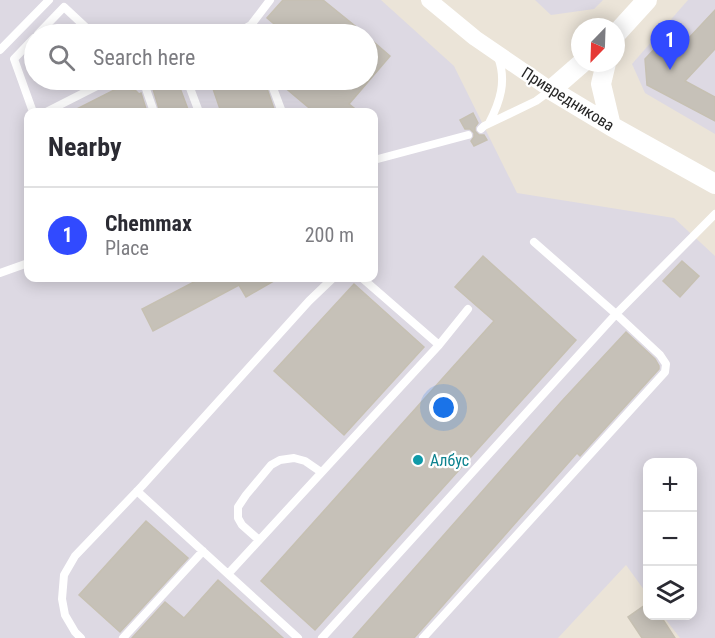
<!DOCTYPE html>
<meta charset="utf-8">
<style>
body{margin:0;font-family:"Roboto Condensed",sans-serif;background:#f2f2f3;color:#2b2b33}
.controls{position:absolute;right:18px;bottom:18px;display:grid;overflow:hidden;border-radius:12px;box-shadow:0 3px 15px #0003}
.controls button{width:54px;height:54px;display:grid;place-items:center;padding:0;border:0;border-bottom:2px solid #e1e1e2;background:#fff;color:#2b2b33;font:30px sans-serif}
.compass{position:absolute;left:571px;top:18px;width:54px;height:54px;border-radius:50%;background:#fff;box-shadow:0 3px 15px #0003;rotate:203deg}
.you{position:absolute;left:444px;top:408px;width:21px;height:21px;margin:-15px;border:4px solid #fff;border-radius:50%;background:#1a73e8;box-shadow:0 0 0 9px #1a73e833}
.badge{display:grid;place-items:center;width:39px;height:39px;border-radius:50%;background:#314aff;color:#fff;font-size:20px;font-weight:700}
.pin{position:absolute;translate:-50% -50px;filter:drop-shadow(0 2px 3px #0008)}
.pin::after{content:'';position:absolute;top:32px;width:21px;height:18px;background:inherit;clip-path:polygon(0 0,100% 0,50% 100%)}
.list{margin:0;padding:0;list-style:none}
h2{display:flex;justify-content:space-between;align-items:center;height:78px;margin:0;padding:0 24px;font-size:26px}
h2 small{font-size:20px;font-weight:400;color:#7c7c81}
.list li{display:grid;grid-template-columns:39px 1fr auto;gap:18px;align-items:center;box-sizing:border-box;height:96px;padding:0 24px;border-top:2px solid #e1e1e2}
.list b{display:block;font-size:22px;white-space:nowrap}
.list p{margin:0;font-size:20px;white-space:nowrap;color:#7c7c81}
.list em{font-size:20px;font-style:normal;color:#7c7c81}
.icon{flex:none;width:33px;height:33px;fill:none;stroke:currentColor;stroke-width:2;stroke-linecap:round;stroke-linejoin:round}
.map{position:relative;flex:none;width:715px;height:638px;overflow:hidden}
.search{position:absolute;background:#fff;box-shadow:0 3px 15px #0003;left:24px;top:24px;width:354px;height:66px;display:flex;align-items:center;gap:15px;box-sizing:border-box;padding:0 21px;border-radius:33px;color:#7c7c81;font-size:22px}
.panel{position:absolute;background:#fff;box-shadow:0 3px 15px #0003;left:24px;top:108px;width:354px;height:174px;border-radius:12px}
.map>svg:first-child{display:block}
.industrial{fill:#ddd9e3;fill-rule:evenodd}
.building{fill:#c6c1b8;stroke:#c6c0b2;stroke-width:1.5}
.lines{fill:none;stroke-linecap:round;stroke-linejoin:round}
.service{stroke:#fff;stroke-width:8}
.minor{stroke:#fff;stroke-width:16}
.tertiary{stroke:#fff;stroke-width:20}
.culture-dot{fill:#0f9aa8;stroke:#fff;stroke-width:2}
.labels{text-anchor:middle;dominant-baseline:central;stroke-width:4.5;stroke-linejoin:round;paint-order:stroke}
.street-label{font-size:16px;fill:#272727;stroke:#fff}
.culture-label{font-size:16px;fill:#0d838f;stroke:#fff;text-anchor:start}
</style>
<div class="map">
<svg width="715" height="638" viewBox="0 0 715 638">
<rect width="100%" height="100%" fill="#ebe4d8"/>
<!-- industrial -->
<path class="industrial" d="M0,0h381l73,66 63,127 157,25 41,38v382h-35l-17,-22h29v-154h-44l-1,132 -21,-29 -68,73h-558zM34,34h334v46h-334zM28,112h346v166h-346z
M535,0h68l-9,9 -43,6z
M688,0h27v134l-70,-41 -13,-29z"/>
<!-- building -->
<path class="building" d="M283,0h40l42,34h-52l-9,-7 -7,7h-11l-19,-16z
M715,10v39l-30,32 30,16v24l-68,-36 -2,-26 15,-16 13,12z
M368,37l22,19 -41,48 10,8h-45l-37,-31v-1h91z
M177,80l12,32h-29l-7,-23z
M210,80h54l11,32h-54z
M120,87l16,4 3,3 2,-1 6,19h-76z
M473,113l5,10 -3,4v4l4,4h5l3,5 -13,6 -3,-5 3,-4v-4l-4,-4h-5l-5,-9z
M483,256l93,84 -261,290 -54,-49 233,-260 -39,-34z
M682,261l17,15 -19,21 -17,-16z
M192,278h87l-33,19 -7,-12 -86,46 -11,-22 52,-27z
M354,284l70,63 -80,88 -70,-64z
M626,332l29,27 4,7v3l-79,87 -3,-3 -163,185h-61l208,-236z
M146,521l42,37 -68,74 -41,-37z
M218,580l65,58h-151l33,-36 19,16z
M648,603v12h12l15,23h-33l-14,-21z"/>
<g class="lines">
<!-- service -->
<path class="service" d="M251,25l3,9
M38,34l26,-27 29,27
M235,34l16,-9 19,-25
M0,50l49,-50
M139,80l6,6 9,26
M187,80l12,32
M270,80l12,32
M33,112l-19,-53 20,-21
M46,112l63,-32
M489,123c11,-21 18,-42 9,-66
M481,129l3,-3 52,-25 15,-11
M374,160l94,-25
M0,273l28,-10
M362,278l77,67
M137,491l161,147
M259,540l-17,-15 -4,-7v-11l8,-12 25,-30 9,-5 14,-2 11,3 16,11
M228,574l211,-229 29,-36
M81,638l-6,-6 -10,-17 -3,-16 2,-24 11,-19 67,-70 167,-185 24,-23
M123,638l80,-87
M322,638l294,-324 99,-100
M423,638l242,-266 1,-8 -6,-9 -44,-41 -82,-72"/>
<!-- minor -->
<path class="minor" d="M429,0l46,38 76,52"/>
<!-- tertiary -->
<path class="tertiary" d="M616,34l31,-34
M582,63l-31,27 60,36 104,58
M606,63l-5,21 10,42"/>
</g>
<!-- markers -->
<circle class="culture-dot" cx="418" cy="460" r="6"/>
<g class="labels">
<!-- street labels -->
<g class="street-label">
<text transform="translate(568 99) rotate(32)">Привредникова</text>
</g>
<!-- culture labels -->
<g class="culture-label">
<text x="430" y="460">Албус</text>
</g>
</g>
</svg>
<div class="controls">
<button>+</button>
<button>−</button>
<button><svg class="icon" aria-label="layers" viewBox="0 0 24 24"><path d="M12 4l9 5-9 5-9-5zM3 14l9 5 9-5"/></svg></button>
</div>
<svg class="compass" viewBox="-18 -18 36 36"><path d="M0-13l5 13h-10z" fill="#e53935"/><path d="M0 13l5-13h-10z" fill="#7c7c81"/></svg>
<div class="you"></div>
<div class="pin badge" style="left:670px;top:70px">1</div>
<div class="search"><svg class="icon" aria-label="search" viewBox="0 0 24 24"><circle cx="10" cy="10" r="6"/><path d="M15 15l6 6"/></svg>Search here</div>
<section class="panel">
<h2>Nearby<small></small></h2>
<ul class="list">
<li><span class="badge">1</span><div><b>Chemmax</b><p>Place</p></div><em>200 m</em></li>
</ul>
</section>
</div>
